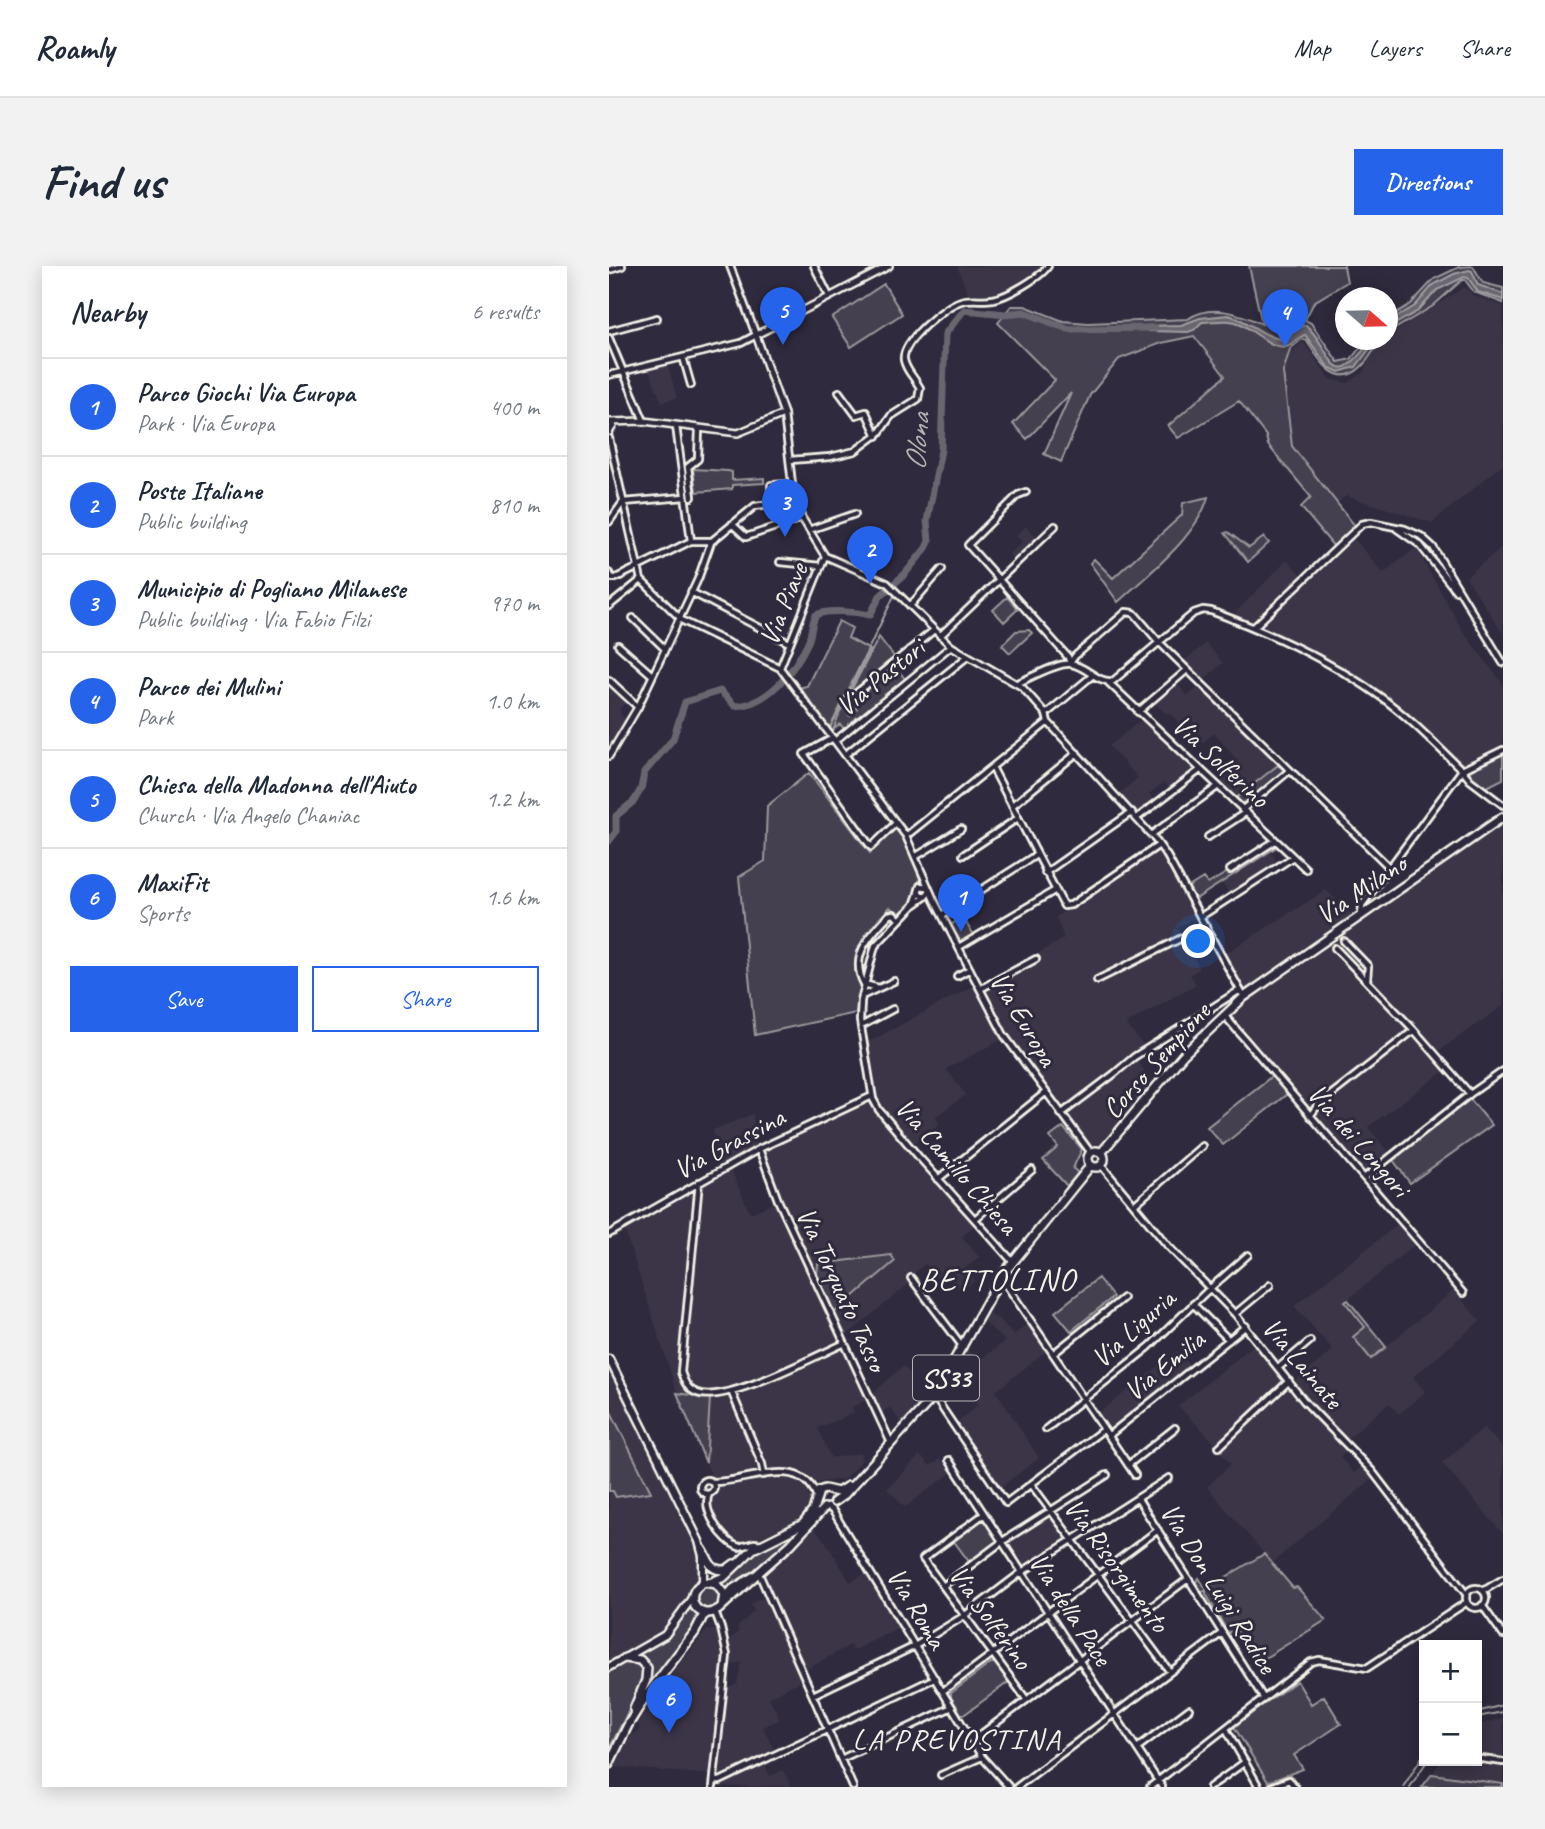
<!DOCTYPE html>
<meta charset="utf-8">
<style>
body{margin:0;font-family:Caveat,sans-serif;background:#f2f2f3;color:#1f2937}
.controls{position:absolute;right:21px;bottom:21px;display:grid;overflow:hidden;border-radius:0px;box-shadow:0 4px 18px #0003}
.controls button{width:63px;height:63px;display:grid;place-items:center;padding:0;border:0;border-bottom:2px solid #e0e1e3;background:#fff;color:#1f2937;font:35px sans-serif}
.compass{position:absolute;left:726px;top:21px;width:63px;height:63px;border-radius:50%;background:#fff;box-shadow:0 4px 18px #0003;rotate:110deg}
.you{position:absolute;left:590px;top:676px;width:24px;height:24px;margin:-18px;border:5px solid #fff;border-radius:50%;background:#1a73e8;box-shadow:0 0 0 10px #1a73e833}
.badge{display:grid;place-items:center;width:46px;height:46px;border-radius:50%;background:#2563eb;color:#fff;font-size:23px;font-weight:700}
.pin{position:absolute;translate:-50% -58px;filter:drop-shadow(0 2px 4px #0008)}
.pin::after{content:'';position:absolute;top:37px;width:24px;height:21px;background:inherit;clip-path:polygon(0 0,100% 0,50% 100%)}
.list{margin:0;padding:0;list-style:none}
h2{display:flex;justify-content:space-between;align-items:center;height:91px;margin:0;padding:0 28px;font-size:30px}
h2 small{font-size:23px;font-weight:400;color:#747a83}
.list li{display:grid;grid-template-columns:46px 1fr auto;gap:21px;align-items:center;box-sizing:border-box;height:98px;padding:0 28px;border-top:2px solid #e0e1e3}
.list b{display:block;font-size:26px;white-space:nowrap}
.list p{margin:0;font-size:23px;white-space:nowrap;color:#747a83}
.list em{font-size:23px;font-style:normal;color:#747a83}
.actions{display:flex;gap:14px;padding:21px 28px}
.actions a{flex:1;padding:16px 0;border:2px solid #2563eb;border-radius:0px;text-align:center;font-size:24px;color:#2563eb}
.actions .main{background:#2563eb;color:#fff}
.map{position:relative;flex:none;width:894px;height:1521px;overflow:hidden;border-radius:0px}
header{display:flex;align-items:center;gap:42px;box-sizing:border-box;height:98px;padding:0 35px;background:#fff;border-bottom:2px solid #e0e1e3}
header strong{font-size:33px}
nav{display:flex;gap:38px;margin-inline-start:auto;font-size:24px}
.intro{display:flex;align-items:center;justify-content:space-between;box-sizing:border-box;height:168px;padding:0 42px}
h1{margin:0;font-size:49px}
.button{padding:18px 32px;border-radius:0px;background:#2563eb;color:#fff;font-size:24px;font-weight:700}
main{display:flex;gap:42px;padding:0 42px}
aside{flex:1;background:#fff;border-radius:0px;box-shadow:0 4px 18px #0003}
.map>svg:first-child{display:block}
.built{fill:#3b3647}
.green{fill:#454050;stroke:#9c989c;stroke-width:2}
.water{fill:#6a6670;stroke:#a19ea0;stroke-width:2}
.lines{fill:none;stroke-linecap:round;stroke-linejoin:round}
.stream{stroke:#a19ea0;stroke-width:2}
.river{stroke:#6a6670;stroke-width:7}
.minor-casing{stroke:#f4f1e8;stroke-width:10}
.tertiary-casing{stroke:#f4f1e8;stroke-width:10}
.secondary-casing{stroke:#f4f1e8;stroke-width:11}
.primary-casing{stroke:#f4f1e8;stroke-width:12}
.minor{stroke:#2f2a3d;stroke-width:4.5}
.tertiary{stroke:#2f2a3d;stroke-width:5}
.secondary{stroke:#2f2a3d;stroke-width:6}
.primary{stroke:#2f2a3d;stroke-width:7}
.labels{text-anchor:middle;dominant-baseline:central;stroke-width:6;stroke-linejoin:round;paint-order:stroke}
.shield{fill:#2f2a3d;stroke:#b9b5b5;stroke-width:2}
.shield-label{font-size:26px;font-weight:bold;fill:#f4f1e8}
.street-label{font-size:28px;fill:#f4f1e8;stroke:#2f2a3d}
.water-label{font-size:30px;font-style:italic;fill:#b6b2b2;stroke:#2f2a3d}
.neighbourhood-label{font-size:30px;letter-spacing:2px;fill:#f4f1e8;stroke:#2f2a3d}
.quarter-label{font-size:32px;letter-spacing:2px;fill:#f4f1e8;stroke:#2f2a3d}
</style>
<header>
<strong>Roamly</strong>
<nav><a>Map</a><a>Layers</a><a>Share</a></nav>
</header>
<div class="intro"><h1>Find us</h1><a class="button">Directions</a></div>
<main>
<aside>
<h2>Nearby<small>6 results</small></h2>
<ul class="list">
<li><span class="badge">1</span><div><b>Parco Giochi Via Europa</b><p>Park · Via Europa</p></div><em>400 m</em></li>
<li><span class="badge">2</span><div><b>Poste Italiane</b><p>Public building</p></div><em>810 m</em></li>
<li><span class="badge">3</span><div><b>Municipio di Pogliano Milanese</b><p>Public building · Via Fabio Filzi</p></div><em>970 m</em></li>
<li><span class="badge">4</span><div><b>Parco dei Mulini</b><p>Park</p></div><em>1.0 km</em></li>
<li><span class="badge">5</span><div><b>Chiesa della Madonna dell'Aiuto</b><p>Church · Via Angelo Chaniac</p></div><em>1.2 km</em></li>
<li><span class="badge">6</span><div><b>MaxiFit</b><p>Sports</p></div><em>1.6 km</em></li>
</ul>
<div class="actions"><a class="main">Save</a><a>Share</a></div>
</aside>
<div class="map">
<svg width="894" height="1521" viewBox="0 0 894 1521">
<rect width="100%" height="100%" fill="#2f2a3d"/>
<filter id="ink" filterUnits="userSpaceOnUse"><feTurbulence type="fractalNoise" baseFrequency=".0143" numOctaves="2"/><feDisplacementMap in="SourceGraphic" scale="14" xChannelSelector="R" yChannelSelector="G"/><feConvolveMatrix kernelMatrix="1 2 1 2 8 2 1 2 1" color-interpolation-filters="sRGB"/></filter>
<g filter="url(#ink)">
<!-- built -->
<path class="built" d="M348,0h88l-2,4 -46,25 -28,2z
M856,21l9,9 29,10v158l-71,59 -86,-27 -9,7 -45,-57 -9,-74 5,-18 15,-12 27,37 18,4 15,-10 11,-25 9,-8h4l1,-4z
M58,96l10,36 -15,4 -15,-35z
M417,260l13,13 -24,23 -6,-8 13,-12 -6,-7z
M743,270l31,37 33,-25 48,85 39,51v69l-39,17 -66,-63 -20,-15 -121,-65z
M894,280v88l-37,-57z
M678,294l17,18 -50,48 -23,-9z
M597,377l17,20 -22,19 -19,-19z
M566,415l13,15 13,-11 87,86 -46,38 -28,-27 24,-21 -24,-28 -16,14 -29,-35 -3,2 -14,-13z
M0,418l18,16 -7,9 1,6 11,8 -23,40z
M535,452l53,53 -25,20 -8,-9 -15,12 6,9 -17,14 -20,-22 20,-17 -29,-32z
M892,556l2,1v183l-69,48 13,15 -79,58 22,27 -25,21 -139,-161 19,-16z
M550,581l40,69 -21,11 5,11 22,-10 7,14 -21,10 9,17 -10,5 6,10 -70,40 19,23 -12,8 22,30 -59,71 -82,-107 -32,-59 56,-31 -2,-4 28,-17 -8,-21z
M661,585l9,14 -48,31 -10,-14z
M717,624l26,25 -4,5 -104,73 -21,-38z
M366,719l28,54 -57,30 20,26 -30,21 3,8 -31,24 68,76 -14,13 17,20 -13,11 9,12 -13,11 -13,-13 -7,5 -17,-19 -16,14 2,4 -66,55 15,38 -3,3 10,22 -15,7 2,6 -36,15 13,30 30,-5 1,7 -18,19 -30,4 -7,8 5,14 -4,11 -34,18 -2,-2 -30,13v4l-8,-1 -11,-7 -17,-33 -1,-11 -8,-6 1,-8 4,-4 10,-3 -6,-13 4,-65 -33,-5 -55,-171 96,-56 -5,-36 40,-16 3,34 -28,15 22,50 28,-12 2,-3 -20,-52 107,-50 -6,-50z
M788,959l17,20 -69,57 20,25 6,32 83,-69 26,31 -67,56 12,15 -26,22 -10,-11 -44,38 -53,-57 41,-34 -39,-44z
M374,1045l16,8 15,16 18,-16 19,28 -55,44 43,67 -39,30 -44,-65 22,-18 -10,-9 7,-11 -2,-10 3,-5 -14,-21 2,-4 13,17 28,-21 -26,-24z
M646,1078l29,38 -68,62 -38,-38z
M568,1085l16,17 -84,67 -14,-19z
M294,1100l30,29 -29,32 -14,-20 -11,8 -9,-19z
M0,1102l89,176 3,9 1,23 -35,51 -58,36v-172h3l4,6 34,-6 -41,-83z
M679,1124l59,61 -7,6 14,16 7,-6 11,12 -100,84 -65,-76 24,-23 -11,-12 54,-52 2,1z
M875,1161l19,22v85l-61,-71z
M311,1189l10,11 11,-7 10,14 -46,34 -18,-18z
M441,1247l20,27 -47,31 -18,-29z
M203,1261l14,15 24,40 17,-10 34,54 -48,25 -3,-6 -48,27 2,7 -35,18 11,22 -17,8 13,27 -13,7 7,15 13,-6 8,16 -75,1 12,-99 9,-4 4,-22 -11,4 1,-10 -3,-15 11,-10 -2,-3 17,-17 -3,-6 5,-5 11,-3 -6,-23z
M98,1364h12l5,29 -9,116 -100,-8 15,-30 10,-7 -1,-7 3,-7 12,-19z
M894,1452v66l-71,-10 9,-13h36v-36z"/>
<!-- green -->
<path class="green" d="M640,0h95l3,16 -33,20 -9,18 6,3 27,39 13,-3 15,-19h15c-7,8 -12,20 -20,27 -25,24 -43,-9 -55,-27l-4,-1 -12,10 -7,23 9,74 63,80 -21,21 -33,-40 10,-10 -43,-52 -2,-9 -27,-35 -61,37 -10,-12 57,-50 -31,-40 -33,7 -42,16 -29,36 -29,67 -17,-8 27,-61 -44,46 -14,-15 42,-44 -57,-57 13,-17h14l38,15 25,2 100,-4c22,-16 51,-6 74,5z
M864,0l10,17 20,5v15l-29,-11 -9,-12h-3l-29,26 -45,27v-15l23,-14 23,-25 25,-12z
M275,18l18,30 -51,33 -19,-29z
M84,203l35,2 4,1v8l32,-2v5l-32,2v4l-36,3z
M599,231c-11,40 -60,77 -90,105l-28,-39 4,-4 19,19 69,-63 1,-12z
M619,266l21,16 15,-11 5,6 -21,19 -23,-29z
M398,331l11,12 -14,13 -11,-12z
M230,355l13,7 -4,10 22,12 -40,78 -32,-40 9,-2z
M420,364l3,3 -22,20 -8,-8 14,-14z
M270,371l16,21 -48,40z
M286,400l11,14 -67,56 -3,-1 8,-6 -4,-5 -7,6 9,-23 8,9 7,-7 -6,-8z
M894,487v26l-18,9 -15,-12v-8z
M669,499l8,7 -42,34 -8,-8z
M200,507l61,80 27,-26 7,10 16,42c-4,7 -6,20 -8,23 -3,4 -10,9 -14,13l-8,-8 -25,28 2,2 -10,25 -2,10 6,14 -5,27 -101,22 -16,-158 26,-16 2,-55z
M666,577l3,3 -84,54 -7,-12 16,-10 5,6z
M354,651l11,20 -15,9 -10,-20z
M663,810l15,18 -64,51 -16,-18z
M861,833l22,26 -82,58 -17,-23z
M454,861l19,22 -9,19 5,5 -11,13 -24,-26 15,-13 -8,-10z
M282,989l4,6 -62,53 -16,-39 1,-11z
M489,1012l15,19 -42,34 -16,-19z
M739,1034l38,47 -15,12 -18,-22 12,-10 -20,-25z
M68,1127l33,5 -4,65z
M0,1142l42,84 -35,5 -3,-6h-4z
M374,1252l16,23 -29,22 -17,-23z
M190,1264l2,2 -55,47 -21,11 -5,-8 34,-31z
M655,1288l29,34 4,-1 29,33 -69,43 -21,-34 -8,4 -22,-39v-4l-5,3 -6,-10 4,-5 7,11z
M86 1332a13 13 0 1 1 26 0a13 13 0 1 1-26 0Z
M82,1343l5,4c4,20 -45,68 -57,86l10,-24 -15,-18 32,-19 20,-27z
M19,1395h7l8,5 2,13 -36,70v-78z
M382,1397h5l14,18 -45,33h-4l-10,-17v-4z
M688,1415l14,23 13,-8 17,28 -47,31 9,14 -35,13 -35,-57z
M823,1508l71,10v3h-81z"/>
<!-- water -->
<path class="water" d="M860,4l3,1 6,14 25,9v6l-25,-8 -10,-14 -4,-1 -27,13 -19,21 -30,17v-6l27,-16 18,-21 21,-11z
M619,49c19,4 41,26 57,24l13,-12 8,-2c29,27 24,72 65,15h5l-20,27 -17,5 -11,-5 -23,-32c-8,2 -11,10 -19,11 -14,4 -33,-16 -45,-22 -13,-6 -25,-2 -39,-2l-8,8 -6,2 -40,-1 -2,-5 35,-1 19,-7z"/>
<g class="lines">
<!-- stream -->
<path class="stream" d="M221,462l64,-132
M868,1446l26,-7
M868,1451l26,-5
M794,1521l21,-33
M801,1521l17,-26"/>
<!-- river -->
<path class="river" d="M0,575l7,-9v-16l18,-15 7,-12 3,-16 29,-34 12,-37 35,-11 15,15c33,-1 60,-36 73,-64 4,-9 3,-18 8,-27 11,-6 41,-3 54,0l10,-19 24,-21 22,-27 3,-7 -2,-20 14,-71 4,-116 19,-24 42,4 18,-2 44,17 87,-1"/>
<!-- minor casing -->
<g class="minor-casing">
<path id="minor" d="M205,0l15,30
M0,4l13,-4
M0,65l48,-13
M0,72l35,83
M74,91l8,28
M0,109l132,-32 15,-8 -26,-69
M230,126l17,23 10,-3 11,24
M175,148l10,87 8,17 23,38 62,27 64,63 71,41 24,27 2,8 106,116 13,18 77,141
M67,160l15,115
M0,172l32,142 42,41 97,47
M181,194l40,-3 25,-6 24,-18 12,-17 27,-17 2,-11c-5,-10 -14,-17 -16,-28 -3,-18 40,-54 57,-59 10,-3 22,0 32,-2 14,-2 48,-22 55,-33
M417,226l-8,3 -50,50 100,112 2,6 5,-7 51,-44 8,1 25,29 231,226
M83,231l-4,-30 10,-8 1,-30
M163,238l-1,-19 21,-1
M0,256l14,-20 62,-5
M123,258l14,13 56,-19
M788,263l23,16 36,46
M200,264l46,-16
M171,296l41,4
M0,307l3,5h4l75,-37h21l43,-35 39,-5
M82,326l98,51
M0,340l32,-26
M301,340l32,-37
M24,352l31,30
M645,361l108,-103 9,-2 34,7 16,7 12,11 70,116
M331,370l115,-110
M9,379l34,30
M171,402l126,168 28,64 70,135 87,118
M171,402l45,-112
M499,416l198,187
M409,417c12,-5 40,-21 53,-19 15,2 26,19 42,17l81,-68 9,-3 8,1c57,21 118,49 167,84 30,21 57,49 84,75l8,10 33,25
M239,434l86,-70
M29,441l60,-128 13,-37
M529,446l49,-42
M437,448l47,-39
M224,472l-29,16 67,93 25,-24
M226,475l116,-95
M236,489l123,-99
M383,501l72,139 7,-1 88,-60
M403,540l65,-53
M633,544l47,-39
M528,552l63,-48
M542,569l66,-48
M297,570l142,-114
M599,571l37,-24
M354,589l55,-37
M306,591l46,-28
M621,604l45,-29
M436,607l87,-61
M318,621l-7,-1 -2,7 7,4 4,-5
M309,628l-4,11 11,-8
M305,639l-39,41 -14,55 -1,20 13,78 6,11 39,46 94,105
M333,649l94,-60
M752,649l1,-10 100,-135 41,-20
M591,651l93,-60
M735,675l24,25 -1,14
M350,681l95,-56
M726,682l79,82 56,64
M348,710l13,-7
M488,714l109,-54
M270,722l-15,-4c-15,-28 6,-49 25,-69l5,-1 5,5
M371,723l56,-30
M253,730l32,-15
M615,749l239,278
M252,760l32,-17
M452,848l53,-40 20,-17 106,-67
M701,850l8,-11 96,-75
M150,883l19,51 113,243
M492,899l67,81 67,68 69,87 68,70 94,123
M755,912l106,-84 33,-23
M329,913l107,-86
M90,916l-18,190c3,9 6,17 16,21 29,11 116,-36 146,-49
M525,939l68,-59
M366,953l57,-49
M0,968l150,-85 113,-53
M392,1011l134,198
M302,1012l52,69
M584,1038l36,36
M626,1048l35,-29
M444,1088l70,-56
M669,1102l32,-27
M123,1127l30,71 2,11
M325,1130l72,107 98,-74
M437,1163l103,-82 57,-55 42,-37
M499,1170l138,-110
M610,1181l70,-66
M340,1194l213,327
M519,1199l47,-37
M91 1221a7 7 0 1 1 14 0a7 7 0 1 1-14 0Z
M102,1216c32,2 89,-29 105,13
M422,1218l139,188
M100,1228c-8,16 14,48 30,53l15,-4 9,1
M529,1233l126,200
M219,1241l5,4 149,246 27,30
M375,1248l-61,45 103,140
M148,1308l3,2 93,211
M334,1320l60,-45 104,-66
M857 1332a10 10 0 1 1 20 0a10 10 0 1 1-20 0Z
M874,1325l20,-12
M873,1339l21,30
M334,1425l215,-161
M204,1429l102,-49 49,-30 58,-44 147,-94
M617,1463l33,58
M363,1475l216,-162
M528,1482l52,-39
M232,1493l111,-52
M873,1493l21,3
M332,1509l41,-18
M105,1515h6l215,-103
M104,1521l14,-132 -6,-27 -6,-16
M408,1521l205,-154
M541,1521l161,-125 8,-2 48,8 100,-66
M601,1521l35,-25
M662,1521l18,-7 6,7"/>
</g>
<!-- tertiary casing -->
<g class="tertiary-casing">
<path id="tertiary" d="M0,156l4,4 -4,6
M1,156l34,-1 94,12 46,-19 -28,-79 133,-69
M0,414l29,27 -29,49"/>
</g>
<!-- secondary casing -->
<g class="secondary-casing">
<path id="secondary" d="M0,1093l90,182 4,15v27
M0,1401l56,-32 27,-37"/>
</g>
<!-- primary casing -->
<g class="primary-casing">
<path id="primary" d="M479 893a8 8 0 1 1 16 0a8 8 0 1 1-16 0Z
M492,887l82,-98 61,-58 259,-180
M225,1236l10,-7 90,-99 67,-119 90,-112
M93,1283c8,12 7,22 24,21l8,-6
M103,1316l12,-5 29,-28 50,-25 10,-13 6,-20 6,-2 13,3 10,-6
M116,1332l8,-9 23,-14 35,-31 33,-36
M113,1340l2,-12 -8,-10 -11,-2c-25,11 -8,42 14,27l37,-34
M16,1392l15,2 7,8 -1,12 -12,29
M0,1498l19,-39 18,-29 49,-64 8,-16 3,-2"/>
</g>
<!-- minor -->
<use href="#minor" class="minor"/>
<!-- tertiary -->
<use href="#tertiary" class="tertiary"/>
<!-- secondary -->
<use href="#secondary" class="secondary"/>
<!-- primary -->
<use href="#primary" class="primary"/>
</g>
</g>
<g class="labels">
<!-- shield labels -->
<rect class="shield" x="304" y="1089.5" width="66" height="45" rx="5"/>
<g class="shield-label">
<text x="337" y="1112">SS33</text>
</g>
<!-- street labels -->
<g class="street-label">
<text transform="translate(174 338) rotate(-68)">Via Piave</text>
<text transform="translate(271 411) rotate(-39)">Via Pastori</text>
<text transform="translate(612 495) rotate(43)">Via Solferino</text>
<text transform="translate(752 623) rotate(-34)">Via Milano</text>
<text transform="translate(415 753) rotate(59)">Via Europa</text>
<text transform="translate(547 794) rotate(-48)">Corso Sempione</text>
<text transform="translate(750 874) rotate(49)">Via dei Longori</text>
<text transform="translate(120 877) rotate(-28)">Via Grassina</text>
<text transform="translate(348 900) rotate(49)">Via Camillo Chiesa</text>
<text transform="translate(233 1023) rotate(65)">Via Torquato Tasso</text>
<text transform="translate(524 1062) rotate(-42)">Via Liguria</text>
<text transform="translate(694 1097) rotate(50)">Via Lainate</text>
<text transform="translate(555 1099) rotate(-39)">Via Emilia</text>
<text transform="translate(508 1299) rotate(54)">Via Risorgimento</text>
<text transform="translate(610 1322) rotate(58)">Via Don Luigi Radice</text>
<text transform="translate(308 1342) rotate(59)">Via Roma</text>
<text transform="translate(462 1343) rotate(57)">Via della Pace</text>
<text transform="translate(382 1351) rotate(54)">Via Solferino</text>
</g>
<!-- water labels -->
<g class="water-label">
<text transform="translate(308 176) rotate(-85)">Olona</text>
</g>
<!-- neighbourhood labels -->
<g class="neighbourhood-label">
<text x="348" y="1473">LA PREVOSTINA</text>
</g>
<!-- quarter labels -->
<g class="quarter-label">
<text x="389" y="1013">BETTOLINO</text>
</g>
</g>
</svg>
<div class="controls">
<button>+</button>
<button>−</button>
</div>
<svg class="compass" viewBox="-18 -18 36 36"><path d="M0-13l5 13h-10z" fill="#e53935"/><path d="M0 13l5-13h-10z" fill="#747a83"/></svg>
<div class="you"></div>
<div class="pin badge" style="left:352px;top:666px">1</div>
<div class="pin badge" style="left:261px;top:318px">2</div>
<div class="pin badge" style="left:176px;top:271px">3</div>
<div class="pin badge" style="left:676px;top:81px">4</div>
<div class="pin badge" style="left:174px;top:79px">5</div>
<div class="pin badge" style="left:60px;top:1467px">6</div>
</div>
</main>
